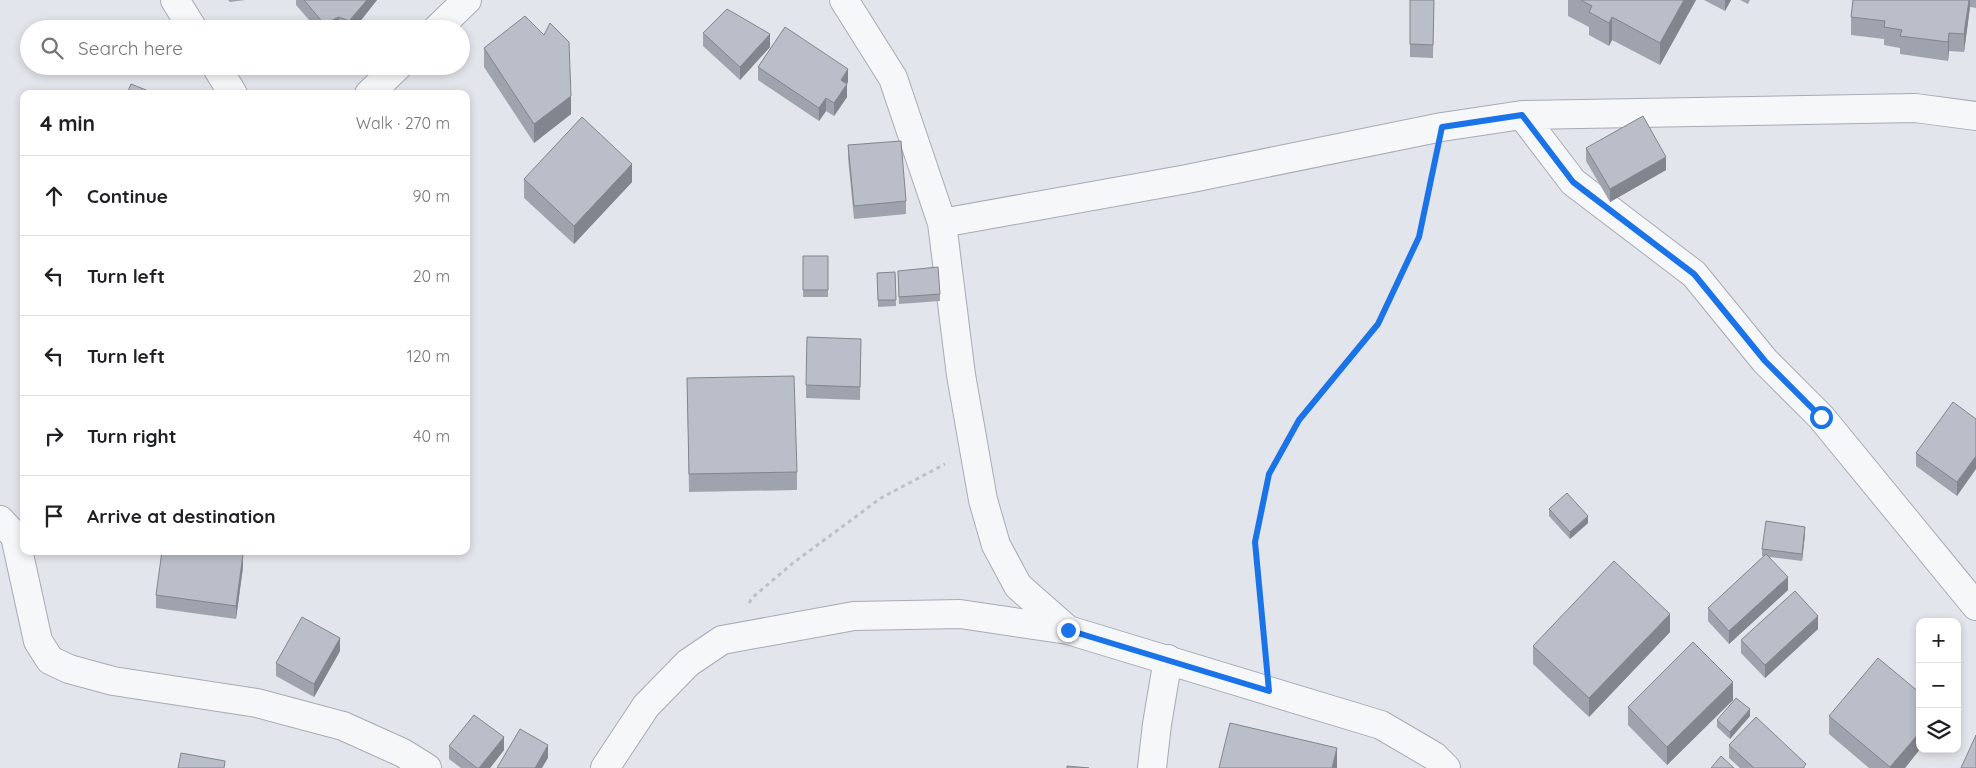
<!DOCTYPE html>
<meta charset="utf-8">
<style>
body{margin:0;font-family:Quicksand,sans-serif;background:#f2f2f2;color:#202124}
.controls{position:absolute;right:15px;bottom:15px;display:grid;overflow:hidden;border-radius:10px;box-shadow:0 2px 8px #0003}
.controls button{width:45px;height:45px;display:grid;place-items:center;padding:0;border:0;border-bottom:1px solid #e0e0e0;background:#fff;color:#202124;font:25px sans-serif}
.stop{position:absolute;width:15px;height:15px;margin:-11px;border:4px solid #1a73e8;border-radius:50%;background:#fff}
.stop.end{background:#1a73e8;border-color:#fff;box-shadow:0 1px 5px #0008}
.list{margin:0;padding:0;list-style:none}
h2{display:flex;justify-content:space-between;align-items:center;height:65px;margin:0;padding:0 20px;font-size:21px}
h2 small{font-size:16px;font-weight:400;color:#757577}
.list li{display:grid;grid-template-columns:32px 1fr auto;gap:15px;align-items:center;box-sizing:border-box;height:80px;padding:0 20px;border-top:1px solid #e0e0e0}
.list b{display:block;font-size:19px;white-space:nowrap}
.list em{font-size:16px;font-style:normal;color:#757577}
.icon{flex:none;width:28px;height:28px;fill:none;stroke:currentColor;stroke-width:2;stroke-linecap:round;stroke-linejoin:round}
.map{position:relative;flex:none;width:1976px;height:768px;overflow:hidden}
.search{position:absolute;background:#fff;box-shadow:0 2px 8px #0003;left:20px;top:20px;width:450px;height:55px;display:flex;align-items:center;gap:12px;box-sizing:border-box;padding:0 18px;border-radius:28px;color:#757577;font-size:19px}
.panel{position:absolute;background:#fff;box-shadow:0 2px 8px #0003;left:20px;top:90px;width:450px;height:465px;border-radius:10px}
.map>svg:first-child{display:block}
.lines{fill:none;stroke-linecap:round;stroke-linejoin:round}
.street-casing{stroke:#a7abb6;stroke-width:30}
.path{stroke:#bdc0c6;stroke-width:3;stroke-dasharray:4 4;stroke-linecap:butt}
.street{stroke:#f6f7f9;stroke-width:28}
.wall{fill:#9fa3ad}
.shaded-wall{fill:#82858d}
.building{fill:#b9bec9;stroke:#82858d}
.route{stroke:#1a73e8;stroke-width:6}
</style>
<div class="map">
<svg width="1976" height="768" viewBox="0 0 1976 768">
<rect width="100%" height="100%" fill="#e2e5eb"/>
<g class="lines">
<!-- street casing -->
<g class="street-casing">
<path id="street" d="M175,0l18,29
M844,0l49,78 49,145 19,152 22,125 13,45 22,41 50,44 313,95 53,31 12,12
M437,29l30,-29
M216,66l17,28
M369,94l29,-28
M1522,115l51,67 121,92 71,87 56,56 155,189
M942,223l245,-44 255,-52 80,-12 393,-7 61,8
M0,520l15,16 23,105 12,19 19,9 44,12 144,22 86,23 60,27 24,15
M605,768l41,-62 42,-43 34,-23 132,-24 106,-2 108,16
M1152,768l5,-44 11,-65"/>
</g>
<!-- path -->
<path class="path" d="M749,603l4,-6 40,-34 88,-65 64,-34
M1266,658l-11,-116 14,-68 30,-54 79,-96 41,-87 17,-79"/>
<!-- street -->
<use href="#street" class="street"/>
</g>
<!-- wall -->
<path class="wall" d="M228,0h17l-15,2z
M296,0h81l-23,29h-37l-21,-24z
M1410,0h24l-1,58 -23,-1z
M1568,0h128l-36,65 -48,-25 -3,6 -20,-11v-8l-21,-11z
M1704,0h27l-6,11z
M1740,0h10l-2,4z
M1853,0h123v8l-6,-1 -6,45 -15,-1 -1,10 -48,-7v-6l-16,-3v-6l-33,-4v-18z
M703,33l67,14 -30,33 -37,-34z
M484,48l87,66 -37,29 -50,-76z
M758,67l90,15 -1,2v13l-13,19 -8,-5 -7,10 -61,-41z
M848,145l58,56v13l-52,5 -6,-61z
M1586,148l80,22 -56,32 -24,-41z
M524,179l108,3 -58,62 -50,-46z
M803,256h25v41h-25z
M898,271l42,23v7l-41,3z
M895,272l1,34 -18,1 -1,-34z
M861,339l-1,61 -54,-2v-13z
M687,378l110,94v18l-108,2z
M1976,419l-19,77 -41,-30v-13z
M1549,509l39,14 -18,16 -21,-23z
M1805,534l-3,27 -33,-4 19,33 -59,54 -21,-23v-13l56,-52h-2v-7z
M130,551h22v3z
M243,567l-7,52 -80,-11v-13z
M1818,629l-53,49 -24,-25v-13z
M1670,632l-81,85 -56,-53v-18z
M340,651l-26,46 -38,-21v-13z
M1733,700l-66,65 -39,-40v-18z
M1750,716l-20,23 -13,-12v-7z
M1829,716l91,33 -15,19h-36l-40,-34z
M1729,745l77,23h-66l-11,-10z
M449,746l55,4 -14,18h-29l-12,-9z"/>
<!-- shaded-wall -->
<path class="shaded-wall" d="M367,0h10l-23,29h-5v-8z
M1684,0h12l-36,65v-22z
M1725,0h6l-6,11z
M1969,0h1v7l-6,45v-18z
M339,17v12h-15v-5z
M1612,17v23l-3,6v-23z
M1949,33v18l-1,10v-19z
M770,34v13l-30,33v-13z
M848,69v13l-7,11v-13z
M847,84v13l-13,19v-13z
M571,96v18l-37,29v-19z
M826,98v13l-7,10v-13z
M468,154v18l-2,2v-19z
M1666,157v13l-56,32v-13z
M632,164v18l-58,62v-18z
M1976,456v13l-19,27v-14z
M1588,516v7l-18,16v-7z
M1805,527v7l-3,27v-7z
M243,554v13l-7,52v-13z
M1788,577v13l-59,54v-13z
M1670,614v18l-81,85v-19z
M1818,616v13l-53,49v-13z
M340,638v13l-26,46v-13z
M1733,682v18l-66,65v-18z
M1750,709v7l-20,23v-7z
M1920,732v17l-15,19h-15v-1z
M504,737v13l-14,18h-11z
M548,745v13l-6,10h-7z
M1337,748v20h-5z"/>
<!-- building -->
<path class="building" d="M304,0h63l-18,21 -10,-4 -15,7z
M1410,0h24l-1,45 -23,-1z
M1581,0h103l-24,43 -48,-26 -3,6 -20,-11 3,-6z
M1853,0h116l-5,34 -15,-1 -1,9 -48,-6 2,-6 -18,-3 1,-6 -34,-4z
M727,9l43,25 -30,33 -37,-34z
M525,16l19,19 6,-12 19,19 2,54 -37,28 -50,-76z
M785,27l63,42 -7,11 6,4 -13,19 -8,-5 -7,10 -61,-41z
M131,84l25,10h-29z
M1643,116l23,41 -56,32 -24,-41z
M582,117l50,47 -58,62 -50,-47z
M901,141l5,60 -52,5 -6,-61z
M803,256h25v34h-25z
M938,267l2,27 -41,3 -1,-26z
M895,272l1,28h-18l-1,-27z
M807,337l54,2 -1,48 -54,-2z
M794,376l3,96 -108,2 -2,-96z
M1953,402l23,17v37l-19,26 -41,-29z
M1567,493l21,23 -18,16 -21,-23z
M1766,521l39,6 -3,27 -40,-5z
M162,551h64l17,3 -7,52 -80,-11z
M1766,554l22,23 -59,54 -21,-23z
M1614,561l56,53 -81,84 -56,-52z
M1795,591l23,25 -53,49 -24,-25z
M302,617l38,21 -26,46 -38,-21z
M1693,642l40,40 -66,65 -39,-40z
M1878,658l42,35v39l-30,35 -61,-51z
M1736,698l14,11 -20,23 -13,-12z
M474,715l30,22 -25,31h-2l-28,-22z
M1756,717l50,47 -3,4h-49l-25,-23z
M1230,723l107,25 -5,20h-113z
M520,729l28,16 -13,23h-38z
M1976,735v33h-15z
M181,753l44,8 -1,7h-46z
M1721,756l13,12h-23z
M1067,766l22,2h-22z"/>
<g class="lines">
<!-- route -->
<path class="route" d="M1068,630l201,61 -14,-149 14,-68 30,-54 79,-96 41,-87 23,-110 80,-12 51,67 121,92 71,87 56,56"/>
</g>
</svg>
<div class="controls">
<button>+</button>
<button>−</button>
<button><svg class="icon" aria-label="layers" viewBox="0 0 24 24"><path d="M12 4l9 5-9 5-9-5zM3 14l9 5 9-5"/></svg></button>
</div>
<div class="stop" style="left:1821px;top:417px"></div>
<div class="stop end" style="left:1068px;top:630px"></div>
<div class="search"><svg class="icon" aria-label="search" viewBox="0 0 24 24"><circle cx="10" cy="10" r="6"/><path d="M15 15l6 6"/></svg>Search here</div>
<section class="panel">
<h2>4 min<small>Walk · 270 m</small></h2>
<ul class="list">
<li><svg class="icon" aria-label="ahead" viewBox="0 0 24 24"><path d="M12 20V5M6 11l6-6 6 6"/></svg><div><b>Continue</b></div><em>90 m</em></li>
<li><svg class="icon" aria-label="left" viewBox="0 0 24 24"><path d="M17 20v-9H6M10 6l-5 5 5 5"/></svg><div><b>Turn left</b></div><em>20 m</em></li>
<li><svg class="icon" aria-label="left" viewBox="0 0 24 24"><path d="M17 20v-9H6M10 6l-5 5 5 5"/></svg><div><b>Turn left</b></div><em>120 m</em></li>
<li><svg class="icon" aria-label="right" viewBox="0 0 24 24"><path d="M7 20v-9h11M14 6l5 5-5 5"/></svg><div><b>Turn right</b></div><em>40 m</em></li>
<li><svg class="icon" aria-label="arrive" viewBox="0 0 24 24"><path d="M6 21V4h12l-3 4 3 4H6"/></svg><div><b>Arrive at destination</b></div></li>
</ul>
</section>
</div>
